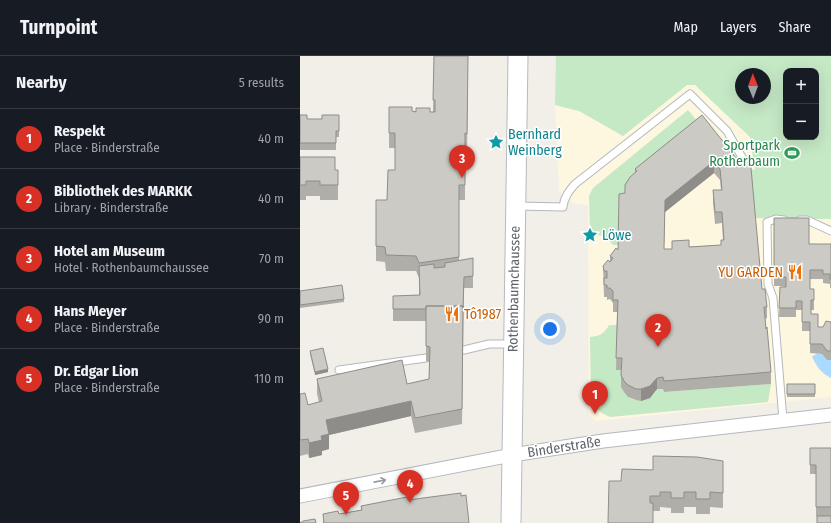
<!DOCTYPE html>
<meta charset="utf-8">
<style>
body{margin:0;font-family:"Fira Sans Condensed",sans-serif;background:#242831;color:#f1f3f6}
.controls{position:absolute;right:12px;top:12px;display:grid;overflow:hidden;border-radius:8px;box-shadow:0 4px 16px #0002}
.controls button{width:36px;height:36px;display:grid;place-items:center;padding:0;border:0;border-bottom:1px solid #363941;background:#171b24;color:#f1f3f6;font:20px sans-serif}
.compass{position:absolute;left:435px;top:12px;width:36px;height:36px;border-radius:50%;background:#171b24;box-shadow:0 4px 16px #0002;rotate:359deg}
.you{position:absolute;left:250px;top:273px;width:14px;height:14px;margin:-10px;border:3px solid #fff;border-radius:50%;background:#1a73e8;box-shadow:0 0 0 6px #1a73e833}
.badge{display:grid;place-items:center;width:26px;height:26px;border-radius:50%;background:#d93025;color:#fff;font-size:13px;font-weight:700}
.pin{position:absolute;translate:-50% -33px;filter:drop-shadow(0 1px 2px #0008)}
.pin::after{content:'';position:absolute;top:21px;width:14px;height:12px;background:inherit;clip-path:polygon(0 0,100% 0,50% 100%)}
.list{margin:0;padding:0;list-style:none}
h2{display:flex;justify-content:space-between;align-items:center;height:52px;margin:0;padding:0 16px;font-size:17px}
h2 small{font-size:13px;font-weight:400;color:#9ea1a6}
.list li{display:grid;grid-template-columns:26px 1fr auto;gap:12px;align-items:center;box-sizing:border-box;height:60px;padding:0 16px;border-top:1px solid #363941}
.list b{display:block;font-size:15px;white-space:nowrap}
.list p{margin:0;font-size:13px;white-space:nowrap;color:#9ea1a6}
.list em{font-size:13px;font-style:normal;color:#9ea1a6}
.map{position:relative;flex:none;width:531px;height:467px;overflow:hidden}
header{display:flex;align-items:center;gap:24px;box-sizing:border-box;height:56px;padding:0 20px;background:#171b24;border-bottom:1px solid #363941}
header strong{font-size:19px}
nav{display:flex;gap:22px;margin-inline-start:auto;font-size:14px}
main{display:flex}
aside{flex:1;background:#171b24}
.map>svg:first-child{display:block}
.commercial{fill:#fef7e0}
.green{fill:#c5e8c5;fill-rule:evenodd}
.water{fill:#aadaff}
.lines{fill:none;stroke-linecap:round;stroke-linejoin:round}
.service-casing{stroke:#b5b8bc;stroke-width:9}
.minor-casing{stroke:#b5b8bc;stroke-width:15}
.secondary-casing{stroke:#b6babf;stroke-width:21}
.service{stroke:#fff;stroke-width:7}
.minor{stroke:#fff;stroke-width:13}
.secondary{stroke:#fff;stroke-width:19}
.wall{fill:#afaea9;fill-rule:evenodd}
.shaded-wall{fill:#8f8d8a}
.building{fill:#cccac5;stroke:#8f8d8a;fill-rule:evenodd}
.oneway{stroke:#979a9d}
.labels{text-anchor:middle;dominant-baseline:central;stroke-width:3;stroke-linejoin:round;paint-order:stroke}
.culture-label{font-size:14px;fill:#0d838f;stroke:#fff;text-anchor:start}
.leisure-label{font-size:14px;fill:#27864d;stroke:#fff;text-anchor:end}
.food-label{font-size:14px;fill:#c56008;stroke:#fff;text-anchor:end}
.street-label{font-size:14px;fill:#5f6368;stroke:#fff}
</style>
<header>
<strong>Turnpoint</strong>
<nav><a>Map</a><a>Layers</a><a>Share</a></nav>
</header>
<main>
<aside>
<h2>Nearby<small>5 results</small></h2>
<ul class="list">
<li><span class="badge">1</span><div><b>Respekt</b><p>Place · Binderstraße</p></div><em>40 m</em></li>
<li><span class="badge">2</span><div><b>Bibliothek des MARKK</b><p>Library · Binderstraße</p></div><em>40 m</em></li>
<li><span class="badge">3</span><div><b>Hotel am Museum</b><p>Hotel · Rothenbaumchaussee</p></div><em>70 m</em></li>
<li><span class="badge">4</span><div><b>Hans Meyer</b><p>Place · Binderstraße</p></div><em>90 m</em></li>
<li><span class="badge">5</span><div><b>Dr. Edgar Lion</b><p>Place · Binderstraße</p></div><em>110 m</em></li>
</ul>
</aside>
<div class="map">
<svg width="531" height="467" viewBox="0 0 531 467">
<rect width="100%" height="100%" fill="#f1efe8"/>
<!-- commercial -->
<path class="commercial" d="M387,29h8l55,52 5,33 -4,-1 4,49 76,1v178l-235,24 -7,-6 -1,-210 -13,-1 -16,-13 -4,-86 24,6 44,25z"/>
<!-- green -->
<path class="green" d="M256,0h275v163l-77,-1 -4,-49 5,1 -5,-33 -55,-52h-8l-64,51 -44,-25 -24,-6zM486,15h30v66h-30zM441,18h24v24h-24z
M388,54l14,17 -84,118h-5c-7,-8 -12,-11 -23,-10l-1,-39 4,-8z
M309,269h8l-1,45h6l6,27c11,6 23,4 29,-8h6l1,3 107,-8 -3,18 -158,15c-9,-4 -14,-8 -19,-16l-1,-64c10,-1 14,-3 19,-12z"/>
<!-- water -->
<path class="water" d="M516,298h6l5,6h4v18c-10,-5 -14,-11 -19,-21z"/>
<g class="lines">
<!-- service casing -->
<g class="service-casing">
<path id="service" d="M217,150l46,1c1,-10 6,-16 12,-23l115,-90 37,37 16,28
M500,164h7l24,11
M164,294l25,-6h24
M39,314l87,-12
M483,364l-10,-122 -5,-14 -1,-62 9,-3 8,1"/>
</g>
<!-- minor casing -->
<g class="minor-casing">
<path id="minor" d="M0,440l212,-41 91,-14 228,-26"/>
</g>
<!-- secondary casing -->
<g class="secondary-casing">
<path id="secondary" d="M211,467l7,-467"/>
</g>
<!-- service -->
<use href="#service" class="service"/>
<!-- minor -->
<use href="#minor" class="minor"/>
<!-- secondary -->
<use href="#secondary" class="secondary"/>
</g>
<!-- wall -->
<path class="wall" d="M134,0l34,44 -1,49h-2v51h-6v60l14,16v12h-9l-2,136 -47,9 -4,-17 -82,19v14l-7,2v4l-13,3 -1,-4 -8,2v-62l8,11 11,-3 -2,-8v-15l90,5 22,-5v-17l-3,-1v-40h-33v-25l26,-1v-17l-3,-7h-30l-1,-9 -9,-1v-61h11l8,-30v-22h-6v-41l23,4 21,1z
M0,59l7,4h15l17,-4v22h-3v13h-36z
M402,59l60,174 5,18v11l-2,1 6,53v12l-107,8 -1,-3h-6l-7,9 -9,3 -5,-1 -8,-3 -4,-5 -3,-5v-17h-5l1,-58h-4v-9l-3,-4 -3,1v-3h-3l-1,-31 7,-5v-5l8,-6 7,-57 10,-20v-4zM414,117l6,7 1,10h-8v12l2,22 7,-1 1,17 -2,5 -32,2 -17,-6v8h-8l1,-37z
M0,101l35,13h3v30h-18v-4h-14v4h-6z
M474,162l35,26h22v44h-1v-4l-7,-1v-4h-13v10h4v21h-3v4l7,13h5l8,-5v38h-4l-5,-6 -12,-1v-22h-8v-21h-6v7h-17l1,-30 6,-1h-12z
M0,235l44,8v3l-44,6z
M10,295l18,21 -13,3 -5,-21z
M487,328h28v13h-28z
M510,392h21v75l-15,-7v-42h-6z
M423,405v47l-13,-1v7h-14v-7h-12v6h-13v-5l-11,-1v4h-7l-32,-30 32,-11z
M161,440l8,27h-146v-9h16l22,-4v-4l47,-6z"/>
<!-- shaded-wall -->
<path class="shaded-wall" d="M414,105v12l-49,39v-12z
M28,313v3l-13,3v-3z
M357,322v11l-7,9 -9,3v-12z
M111,345v15l-82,19v14l-7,2v4l-13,3v-15l12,-7 5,-16z"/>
<!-- building -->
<path class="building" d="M134,0h34l-1,78 -2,-1v52h-6v72l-40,6 -3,-7 -30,-1 -1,-8 -9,-1v-46h11l1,-30h7v-37h-6v-26h23v4l4,1v-4h14v4h5v-12h-2z
M0,59h7v4h15v-4h17v16h-3v12h-36z
M402,59l35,44 13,-2 12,132h3l2,18h-3l2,22 1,-2 4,45 -107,9 -1,-4 -6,1 -7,8 -9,3h-5l-8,-4 -4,-4 -3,-6 1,-17h-6l2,-58h-5v-9l-3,-3h-3v-3h-3v-7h3v-7h-3l-1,-5 5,-6 2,2 3,-4 -3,-2 6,-8 2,2 1,-56 6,-1v-8l5,-8 7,-6 -2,-2zM414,105l6,8 2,21h-9l2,22h7l2,28h-3v5l-32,2v-7l-17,1v8h-8l1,-49z
M0,101h35v13h3v15h-18v-4h-14v4h-6z
M474,162h35v26h22v35h-1v-5h-7v-4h-13v19h4v11h-3v14h7v13h5l3,-6 5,1v29h-4l-5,-7h-12v-22h-8v-21h-6v7h-17l1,-21h6v-10h-12z
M173,202v18l-9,1 -1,32v-3h-37v3h-33v-13l27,-1 -1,-29 15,-2v4l11,-1v-4z
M42,229l2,14 -44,6v-14z
M126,250h37l-1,103 -47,9 -4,-17 -85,19 3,14 -8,2 1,4 -13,3 -1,-4 -8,1v-46l5,-1 3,12 14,-4 -5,-22 85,-19 5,24 22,-5 1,-32 -4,-1z
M23,292l5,21 -13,3 -5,-21z
M487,328h28v10h-28z
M510,392h21v59h-15v-42h-6z
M353,400l44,1 26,4v32l-13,-1v7h-14v-7h-12v6h-13v-6h-11v4h-10v7h3v20h-45l1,-42h12l1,-12 31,1z
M161,437v3l5,-1 3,28h-145l-1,-9 15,-3 1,3 23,-4 -1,-4 46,-9 1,3z
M517,460h14v7h-14z
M15,463l1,4h-16l3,-2z"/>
<!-- one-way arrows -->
<defs><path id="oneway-shaft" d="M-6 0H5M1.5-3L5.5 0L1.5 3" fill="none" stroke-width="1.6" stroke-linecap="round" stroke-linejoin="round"/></defs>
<use class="oneway" href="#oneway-shaft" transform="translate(80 425) rotate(-11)"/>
<!-- icons -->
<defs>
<g id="sight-bare" transform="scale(1.2)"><path d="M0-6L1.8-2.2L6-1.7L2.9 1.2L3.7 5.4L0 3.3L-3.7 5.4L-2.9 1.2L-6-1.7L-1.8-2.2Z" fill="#0f9aa8" stroke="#fff" stroke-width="2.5" paint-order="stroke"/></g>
<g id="stadium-bare" transform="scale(1.2)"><path d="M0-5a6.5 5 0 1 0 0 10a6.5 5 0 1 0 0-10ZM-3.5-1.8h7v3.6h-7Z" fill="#2e9e5b" stroke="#fff" stroke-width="2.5" paint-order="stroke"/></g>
<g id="restaurant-bare" transform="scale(1.2)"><path d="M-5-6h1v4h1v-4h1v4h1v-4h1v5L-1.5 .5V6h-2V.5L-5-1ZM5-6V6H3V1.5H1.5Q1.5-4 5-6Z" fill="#e8710a" stroke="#fff" stroke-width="2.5" paint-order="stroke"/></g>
</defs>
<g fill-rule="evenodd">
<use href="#sight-bare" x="196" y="86"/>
<use href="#stadium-bare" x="492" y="97"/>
<use href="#sight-bare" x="290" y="179"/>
<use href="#restaurant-bare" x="495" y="216"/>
<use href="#restaurant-bare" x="152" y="258"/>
</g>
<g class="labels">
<!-- culture labels -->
<g class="culture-label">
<text x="208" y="78">Bernhard<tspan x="208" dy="16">Weinberg</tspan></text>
<text x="302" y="179">Löwe</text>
</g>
<!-- leisure labels -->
<g class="leisure-label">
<text x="480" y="89">Sportpark<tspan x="480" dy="16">Rotherbaum</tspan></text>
</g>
<!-- food labels -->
<g class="food-label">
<text x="483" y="216">YU GARDEN</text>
<text x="164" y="258" text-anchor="start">Tô1987</text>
</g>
<!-- street labels -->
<g class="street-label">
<text transform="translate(214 233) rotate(-89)">Rothenbaumchaussee</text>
<text transform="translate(264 391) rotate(-9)">Binderstraße</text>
</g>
</g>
</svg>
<div class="controls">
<button>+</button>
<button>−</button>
</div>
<svg class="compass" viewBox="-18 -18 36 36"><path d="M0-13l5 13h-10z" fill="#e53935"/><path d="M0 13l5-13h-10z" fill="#9ea1a6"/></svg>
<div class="you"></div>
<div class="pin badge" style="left:295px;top:358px">1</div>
<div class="pin badge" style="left:358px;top:291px">2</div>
<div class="pin badge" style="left:162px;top:122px">3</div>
<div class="pin badge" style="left:110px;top:447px">4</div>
<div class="pin badge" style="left:46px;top:459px">5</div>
</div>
</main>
